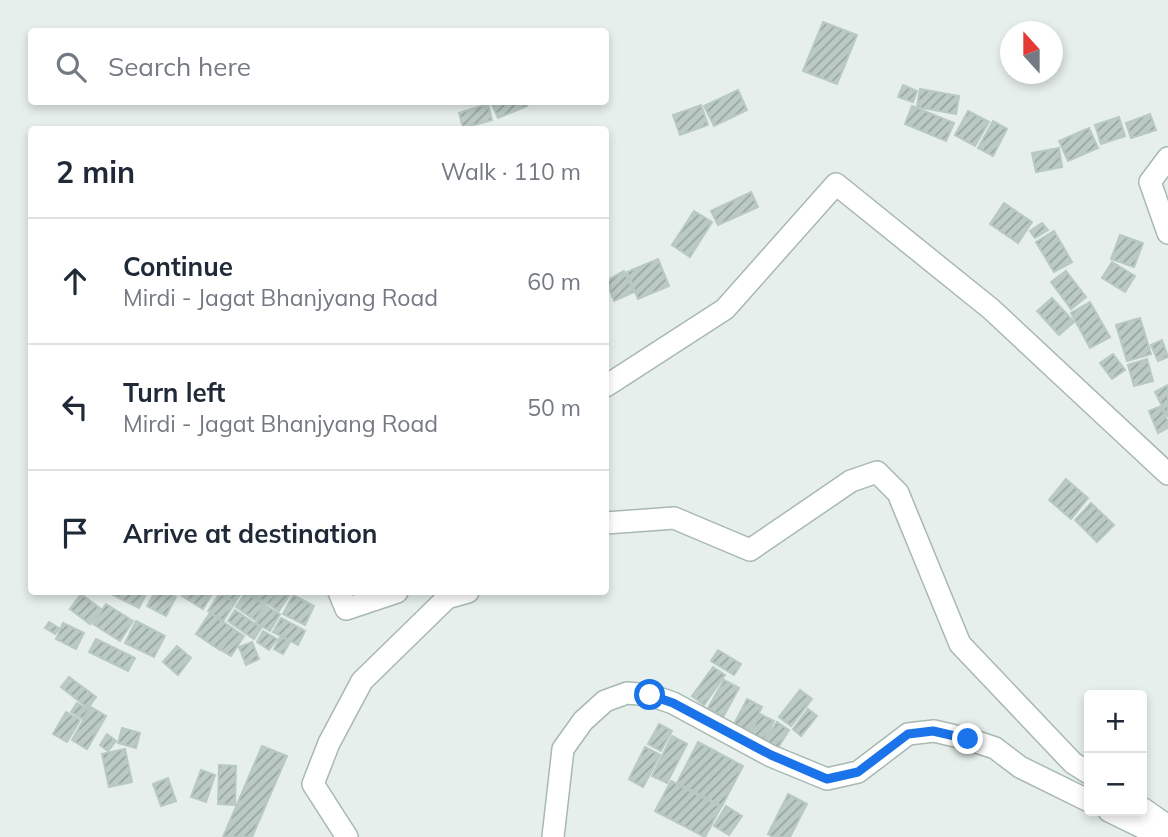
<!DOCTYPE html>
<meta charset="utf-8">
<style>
body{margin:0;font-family:Mulish,sans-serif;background:#f2f2f3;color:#1f2937}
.controls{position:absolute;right:21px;bottom:21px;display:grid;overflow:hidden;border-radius:7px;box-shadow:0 4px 10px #0003}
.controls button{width:63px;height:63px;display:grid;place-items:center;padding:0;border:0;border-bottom:2px solid #e0e1e3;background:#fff;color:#1f2937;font:35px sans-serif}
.compass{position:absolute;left:1000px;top:21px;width:63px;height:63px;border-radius:50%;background:#fff;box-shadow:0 4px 10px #0003;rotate:339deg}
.stop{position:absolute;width:21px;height:21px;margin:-16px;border:5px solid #1a73e8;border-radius:50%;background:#fff}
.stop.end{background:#1a73e8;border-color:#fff;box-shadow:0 2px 7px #0008}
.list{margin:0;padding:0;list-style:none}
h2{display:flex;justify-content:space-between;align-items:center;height:91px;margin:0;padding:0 28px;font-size:30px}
h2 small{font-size:23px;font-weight:400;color:#747a83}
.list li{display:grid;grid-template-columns:46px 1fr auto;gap:21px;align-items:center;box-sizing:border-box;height:126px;padding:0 28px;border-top:2px solid #e0e1e3}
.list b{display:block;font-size:26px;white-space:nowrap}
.list p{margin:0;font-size:23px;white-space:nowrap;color:#747a83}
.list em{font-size:23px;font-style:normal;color:#747a83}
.icon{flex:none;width:38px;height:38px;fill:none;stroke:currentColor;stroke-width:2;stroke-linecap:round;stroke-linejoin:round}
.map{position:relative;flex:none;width:1168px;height:837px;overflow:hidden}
.search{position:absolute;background:#fff;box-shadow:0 4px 10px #0003;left:28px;top:28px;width:581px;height:77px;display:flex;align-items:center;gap:18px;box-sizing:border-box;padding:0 24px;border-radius:7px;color:#747a83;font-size:26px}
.panel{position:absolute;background:#fff;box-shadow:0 4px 10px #0003;left:28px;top:126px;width:581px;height:469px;border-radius:7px}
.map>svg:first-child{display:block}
.building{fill:url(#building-hatch);stroke:#b8c9c2;stroke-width:2}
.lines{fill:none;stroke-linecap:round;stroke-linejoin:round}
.minor-casing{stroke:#a8b8b2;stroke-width:24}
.tertiary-casing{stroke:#a8b8b2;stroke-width:24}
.minor{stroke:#fff;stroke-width:21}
.tertiary{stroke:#fff;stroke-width:21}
.route{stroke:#1a73e8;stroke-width:9}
</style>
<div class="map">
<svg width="1168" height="837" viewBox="0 0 1168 837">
<defs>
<pattern id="building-hatch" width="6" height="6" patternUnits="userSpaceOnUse" patternTransform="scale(1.75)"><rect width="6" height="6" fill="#bbcac4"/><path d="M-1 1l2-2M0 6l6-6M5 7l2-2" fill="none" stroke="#98a6a0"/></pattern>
</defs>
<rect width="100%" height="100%" fill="#e6efeb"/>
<!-- building -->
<path class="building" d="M823,22l34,13 -20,49 -34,-13z
M903,85l14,6 -4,11 -15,-5z
M920,89l39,7 -3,18 -39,-7z
M738,90l9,20 -33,16 -10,-20z
M491,102h34l2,4 -29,12z
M488,104l4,16 -29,8 -4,-15z
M701,105l7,20 -28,10 -7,-20z
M912,106l42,17 -8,18 -41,-17z
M968,111l21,11 -14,24 -20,-11z
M1150,114l6,16 -25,8 -5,-15z
M1119,117l6,19 -24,8 -6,-19z
M993,121l14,8 -14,27 -15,-8z
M1089,128l9,20 -30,13 -9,-20z
M1059,148l3,19 -26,5 -4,-19z
M751,192l7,15 -40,18 -7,-14z
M1004,203l28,19 -14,21 -28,-19z
M694,211l18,11 -22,35 -18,-12z
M1042,223l6,7 -13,8 -5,-7z
M1054,231l18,31 -18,10 -18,-30z
M1120,235l23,8 -9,24 -23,-8z
M658,259l11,27 -31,13 -11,-27z
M1112,262l23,14 -10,16 -23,-14z
M624,271l10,21 -20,9 -8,-20z
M1066,271l20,26 -15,12 -20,-27z
M1052,298l22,24 -15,13 -22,-24z
M1090,302l20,35 -20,11 -19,-35z
M1140,318l11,36 -24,7 -11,-36z
M1162,340l6,17 -10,4 -7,-16z
M1113,354l12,16 -13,9 -12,-16z
M1147,359l6,22 -19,5 -6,-21z
M1168,385v31h-1l-12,-24z
M1161,406l7,16v6l-10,5 -9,-22z
M1066,479l22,19 -17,21 -22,-19z
M1091,503l23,22 -17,17 -22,-22z
M107,592h40l-8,16z
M155,592h11l10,5 -10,19 -19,-10z
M184,592h24l4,2 -9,15 -21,-13z
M219,592h23l-7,10z
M246,592l19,13 -10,15 -19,-13z
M249,592h30l-10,13z
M281,592l8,4 -10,15 -8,-5z
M220,593l15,10 -12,18 -15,-10z
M81,594l20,15 -11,15 -20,-15z
M293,595l21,11 -9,19 -22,-11z
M106,604l27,17 -13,20 -27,-17z
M266,606l14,8 -10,17 -14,-8z
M235,610l26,18 -7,11 -26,-18z
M210,613l24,16 -14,21 -24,-16z
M281,618l24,13 -7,14 -25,-13z
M136,621l29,15 -11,21 -29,-14z
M49,622l10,6 -4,6 -10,-6z
M63,623l21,10 -8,16 -20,-10z
M235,630l9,6 -13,20 -10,-6z
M263,631l14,8 -8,11 -12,-8z
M281,636l9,6 -7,12 -9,-5z
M96,639l39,19 -7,13 -39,-19z
M252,642l7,17 -13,6 -7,-18z
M177,646l14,12 -13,17 -15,-13z
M718,650l23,14 -7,11 -23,-14z
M713,667l12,8 -21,30 -12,-9z
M69,677l27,20 -8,11 -27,-21z
M724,680l15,8 -16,29 -15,-9z
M800,690l12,9 -21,27 -12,-9z
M747,699l15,8 -15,29 -15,-8z
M77,703l11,7 -5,9 -12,-7z
M91,707l15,9 -19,33 -15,-9z
M808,709l9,7 -16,20 -8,-7z
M66,712l14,8 -13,22 -14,-8z
M760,714l14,7 -12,22 -13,-6z
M777,722l12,8 -13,21 -13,-8z
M659,724l13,7 -11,20 -13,-7z
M122,728l18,5 -4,15 -18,-5z
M107,734l9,7 -8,10 -8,-6z
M672,736l15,8 -20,39 -15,-7z
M698,742l45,24 -21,40 -45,-23z
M262,746l25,10 -35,81h-29z
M645,747l15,8 -17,32 -14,-8z
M125,749l7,33 -23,5 -7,-33z
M219,765l17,1 -1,39 -17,-1z
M201,770l14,5 -9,27 -15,-5z
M168,778l8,23 -15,5 -8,-22z
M671,781l50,26 -16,30 -50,-26z
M788,794l19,10 -17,33h-17l-5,-3z
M726,806l16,10 -13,19 -15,-9z"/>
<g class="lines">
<!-- minor casing -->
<g class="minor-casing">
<path id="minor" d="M1168,158l-18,24 18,51
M606,386l119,-77 111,-125 155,125 177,165
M606,523l68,-5 76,32 101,-69 26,-9 21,21 62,151 113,119 16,10
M339,592l7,17 51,-17
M1142,808l26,18
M347,837l-34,-53 16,-41 33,-62 85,-83 21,-6"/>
</g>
<!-- tertiary casing -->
<g class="tertiary-casing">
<path id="tertiary" d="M1109,811l53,26
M553,837l10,-88 20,-28 22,-20 22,-8 23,2 23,8 98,53 56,23 31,-7 50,-38 26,-3 34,8 27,9 25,19 69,34"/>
</g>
<!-- minor -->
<use href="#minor" class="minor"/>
<!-- tertiary -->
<use href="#tertiary" class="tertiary"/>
</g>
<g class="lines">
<!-- route -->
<path class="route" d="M650,695l23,8 98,52 56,24 31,-7 50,-38 25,-3 35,8"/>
</g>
</svg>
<div class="controls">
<button>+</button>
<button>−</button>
</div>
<svg class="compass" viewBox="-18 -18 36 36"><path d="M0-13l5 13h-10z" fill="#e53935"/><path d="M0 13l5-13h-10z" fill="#747a83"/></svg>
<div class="stop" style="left:650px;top:695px"></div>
<div class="stop end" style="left:968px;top:739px"></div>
<div class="search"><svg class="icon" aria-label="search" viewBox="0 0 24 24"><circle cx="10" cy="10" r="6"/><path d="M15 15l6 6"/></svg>Search here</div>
<section class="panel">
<h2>2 min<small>Walk · 110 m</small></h2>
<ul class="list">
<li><svg class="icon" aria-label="ahead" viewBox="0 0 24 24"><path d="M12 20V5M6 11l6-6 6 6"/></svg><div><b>Continue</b><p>Mirdi - Jagat Bhanjyang Road</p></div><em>60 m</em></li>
<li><svg class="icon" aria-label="left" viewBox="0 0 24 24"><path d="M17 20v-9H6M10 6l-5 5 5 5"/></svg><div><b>Turn left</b><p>Mirdi - Jagat Bhanjyang Road</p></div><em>50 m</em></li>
<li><svg class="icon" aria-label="arrive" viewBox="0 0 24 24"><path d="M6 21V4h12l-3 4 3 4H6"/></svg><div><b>Arrive at destination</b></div></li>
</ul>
</section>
</div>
